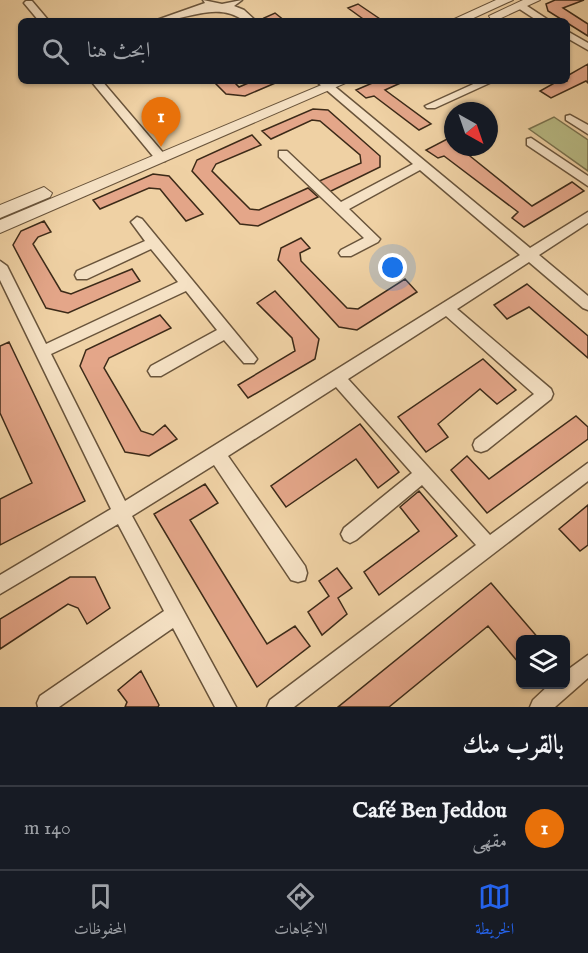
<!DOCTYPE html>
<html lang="ar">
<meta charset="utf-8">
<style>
body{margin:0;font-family:"IM FELL English",Amiri,serif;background:#20242c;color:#f1f3f6;direction:rtl}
.controls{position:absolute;right:18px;bottom:18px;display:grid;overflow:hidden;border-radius:9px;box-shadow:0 2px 4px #0004}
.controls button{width:54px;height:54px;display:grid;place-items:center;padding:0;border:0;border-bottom:2px solid #363941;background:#171b24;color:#f1f3f6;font:30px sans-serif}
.compass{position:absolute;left:444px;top:102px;width:54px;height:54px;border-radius:50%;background:#171b24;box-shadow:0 2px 4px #0004;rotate:140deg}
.you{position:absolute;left:393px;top:268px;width:21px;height:21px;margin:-15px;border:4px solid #fff;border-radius:50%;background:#1a73e8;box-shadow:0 0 0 9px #1a73e833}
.badge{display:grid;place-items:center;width:39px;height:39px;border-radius:50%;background:#2563eb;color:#fff;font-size:20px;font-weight:700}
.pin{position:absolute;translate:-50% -50px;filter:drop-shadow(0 2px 3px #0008)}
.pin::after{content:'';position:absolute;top:32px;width:21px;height:18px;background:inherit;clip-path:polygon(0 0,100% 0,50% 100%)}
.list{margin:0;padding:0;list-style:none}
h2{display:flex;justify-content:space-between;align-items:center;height:78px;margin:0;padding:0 24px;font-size:26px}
h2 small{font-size:20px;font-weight:400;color:#9ea1a6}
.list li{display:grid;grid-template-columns:39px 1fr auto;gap:18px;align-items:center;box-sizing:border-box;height:84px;padding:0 24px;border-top:2px solid #363941}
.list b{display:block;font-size:22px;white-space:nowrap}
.list p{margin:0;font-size:20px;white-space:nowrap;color:#9ea1a6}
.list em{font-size:20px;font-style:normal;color:#9ea1a6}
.icon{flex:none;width:33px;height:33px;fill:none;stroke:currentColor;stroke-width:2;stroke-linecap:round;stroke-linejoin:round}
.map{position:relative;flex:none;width:588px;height:707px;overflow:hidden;direction:ltr}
.search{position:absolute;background:#171b24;box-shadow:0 2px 4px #0004;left:18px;right:18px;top:18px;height:66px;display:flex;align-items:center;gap:15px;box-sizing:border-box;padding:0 21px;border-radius:9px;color:#9ea1a6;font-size:22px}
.sheet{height:162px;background:#171b24}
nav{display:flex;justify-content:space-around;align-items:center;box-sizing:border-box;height:84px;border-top:2px solid #363941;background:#171b24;font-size:16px;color:#9ea1a6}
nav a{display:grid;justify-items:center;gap:3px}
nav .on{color:#2563eb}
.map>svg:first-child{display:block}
.green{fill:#b9bc86;stroke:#7a734f;stroke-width:1.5}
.building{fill:#e4a689;stroke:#3c2a18;stroke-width:1.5}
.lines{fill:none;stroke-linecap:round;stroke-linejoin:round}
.minor-casing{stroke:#69543b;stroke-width:3}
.tertiary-casing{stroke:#69543b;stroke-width:2}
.minor{fill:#f5e1c4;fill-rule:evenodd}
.tertiary{fill:#f5e1c4;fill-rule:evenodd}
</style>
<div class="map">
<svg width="588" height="707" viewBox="0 0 588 707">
<rect width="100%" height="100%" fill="#efd1a4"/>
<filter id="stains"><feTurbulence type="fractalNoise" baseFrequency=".00333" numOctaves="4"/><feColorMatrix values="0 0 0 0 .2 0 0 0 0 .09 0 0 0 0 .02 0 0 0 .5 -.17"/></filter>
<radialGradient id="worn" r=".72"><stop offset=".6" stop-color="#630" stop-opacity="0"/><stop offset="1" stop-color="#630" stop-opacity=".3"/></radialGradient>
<!-- green -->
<path class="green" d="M554,117l34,23v31l-59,-42z"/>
<!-- building -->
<path class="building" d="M555,0h29l-21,8 25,16v12l-40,-25 -2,-7z
M358,4l25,17h-17l-18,-13z
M275,13l10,8h-18l-3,-3z
M588,64v19l-2,-2 -35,17 -11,-7 18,-10h9v-5z
M213,81h20l6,6 14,-6h27l-35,15 -19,-2z
M377,81h28l-20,9 46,34 -12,6 -45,-34 -8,2 -10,-8z
M313,109l15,1 52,46v11l-53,26 -10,-11 44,-19 -1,-8 -40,-34 -8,-1 -41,19 -9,-8z
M252,135l9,10 -45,19 -4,7 38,38 9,1 49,-22 10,9 -60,29 -18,-2 -48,-53 5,-11z
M453,136v11h9l-2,1 72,58 40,-24 12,9 -60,36 -12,-9 6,-6 -74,-56 -6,2 -12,-8z
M153,174l16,2 34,38 -17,7 -26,-32 -11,-1 -49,21 -7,-9z
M44,221l7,11 -13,5 -5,7 28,47 10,3 61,-25 8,12 -72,32 -22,-5 -33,-63 8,-14z
M301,238l9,10 -10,5 1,8 46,47 11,1 47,-30 12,13 -60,38 -18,-3 -61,-67 3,-12z
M527,284l61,52v22l-59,-51 -22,12 -13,-14z
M275,291l44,48 -4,20 -67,39 -10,-13 57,-34 -3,-13 -35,-35z
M160,315l11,13 -62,30 -5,10 37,63 12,4 12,-10 12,14 -28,17 -24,-4 -45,-86 6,-16z
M9,342l76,159 -85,44v-46l32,-16 -32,-70v-67z
M483,359l33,31 -19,14 -17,-15 -42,35 10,13 -22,15 -28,-35z
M576,416l12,11v12l-101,74 -36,-43 16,-14 22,23z
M360,424l39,48 -21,16 -22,-29 -70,48 -15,-21z
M205,484l13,19 -28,17 77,124 28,-18 15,20 -53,41 -103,-173z
M419,491l38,45 -78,59 -15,-23 55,-41 -19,-24z
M588,505v40l-8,6 -21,-22z
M337,568l15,20 -14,10 9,16 -25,21 -14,-23 21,-16 -10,-15z
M70,577h25l15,31 -23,16 -9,-16 -10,-4 -68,45v-30z
M491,583l49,57h-20v19l-2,3 -30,-36 -99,81h-51z
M141,671l18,34 -1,2h-33l2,-5 -9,-12z"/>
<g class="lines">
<!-- minor casing -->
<g class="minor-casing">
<path id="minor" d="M203,0l19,4 20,-4 -8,6 10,4 12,11h-11c-30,-21 -57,0 -91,0l51,-18z
M26,1h6l17,20h-10l-15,-18z
M518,4h6l26,17h-12l-20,-13z
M567,31l21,12v7l-21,-12z
M91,81h11l63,74v6h-8z
M316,81h12l202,167 58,-36v11l-49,32 49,41v14l-5,-2 -54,-46 -72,47 94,80 2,5 -2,5 -64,51 -6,2 -6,-2 -2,-5 2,-5 59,-46 -88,-78 -98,63 142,156 98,-72v18l-294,226h-27l3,-7 206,-155 -54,-60 -66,55 -6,3 -6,-3 -3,-6 3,-6 68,-55 -76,-86 -108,69 77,110 2,7 -2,7 -7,2 -7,-2 -77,-115 -82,51 104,191h-21l-42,-79 -114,79h-21l-1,-4 3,-7 124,-85 -46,-87 -118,70v-19l111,-66 -111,-229v-19l7,5 39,78 132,-62 -27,-33 -64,30h-10l-2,-4 2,-4 68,-30 -14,-19 6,-5 5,2 112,136 3,4 -3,4h-10l-20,-23 -63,36h-10l-3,-5 3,-5 66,-36 -31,-39 -135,63 74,147 395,-246 -100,-85 -71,39 31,30 -2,3 -27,14h-10l-2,-3 2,-3 23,-12 -85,-81v-6h8l54,51 72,-38z
M480,81h14l-59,27h-8l-2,-2z
M570,115l18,10v9l-22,-14v-4z
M531,138l57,38v10l-61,-41v-6z
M588,655v23l-33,29h-25l3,-7 17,-16h16v-13z"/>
</g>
<!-- tertiary casing -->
<g class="tertiary-casing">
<path id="tertiary" d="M496,0h17l-46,21h-17z
M523,0h17l-41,19h-8l-2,-3z
M331,81h19l-350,152v-13z
M44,187l8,6 -2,4 -50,21v-13z"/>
</g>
<!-- minor -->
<use href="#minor" class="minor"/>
<!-- tertiary -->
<use href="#tertiary" class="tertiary"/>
</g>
<rect width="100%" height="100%" filter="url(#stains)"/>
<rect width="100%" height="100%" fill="url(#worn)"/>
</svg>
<div class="controls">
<button><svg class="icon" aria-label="layers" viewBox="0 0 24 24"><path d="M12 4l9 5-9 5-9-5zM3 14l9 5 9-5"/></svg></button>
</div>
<svg class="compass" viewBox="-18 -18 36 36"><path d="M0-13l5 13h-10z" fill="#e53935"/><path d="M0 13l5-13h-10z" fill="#9ea1a6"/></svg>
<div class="you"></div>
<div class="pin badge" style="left:161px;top:147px;background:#e8710a">1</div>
<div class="search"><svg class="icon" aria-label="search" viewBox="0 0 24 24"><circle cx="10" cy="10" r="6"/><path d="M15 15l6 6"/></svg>ابحث هنا</div>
</div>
<section class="sheet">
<h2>بالقرب منك<small></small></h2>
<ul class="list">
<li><span class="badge" style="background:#e8710a">1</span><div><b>Café Ben Jeddou</b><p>مقهى</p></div><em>140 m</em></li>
</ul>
</section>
<nav>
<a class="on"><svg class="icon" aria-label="map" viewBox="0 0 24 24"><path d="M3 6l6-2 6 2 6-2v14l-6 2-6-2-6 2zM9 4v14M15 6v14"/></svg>الخريطة</a>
<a><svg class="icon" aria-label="directions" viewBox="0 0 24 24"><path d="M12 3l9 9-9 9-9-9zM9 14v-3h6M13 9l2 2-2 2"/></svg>الاتجاهات</a>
<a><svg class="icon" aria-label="saved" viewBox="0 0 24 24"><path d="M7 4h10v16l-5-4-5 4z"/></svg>المحفوظات</a>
</nav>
